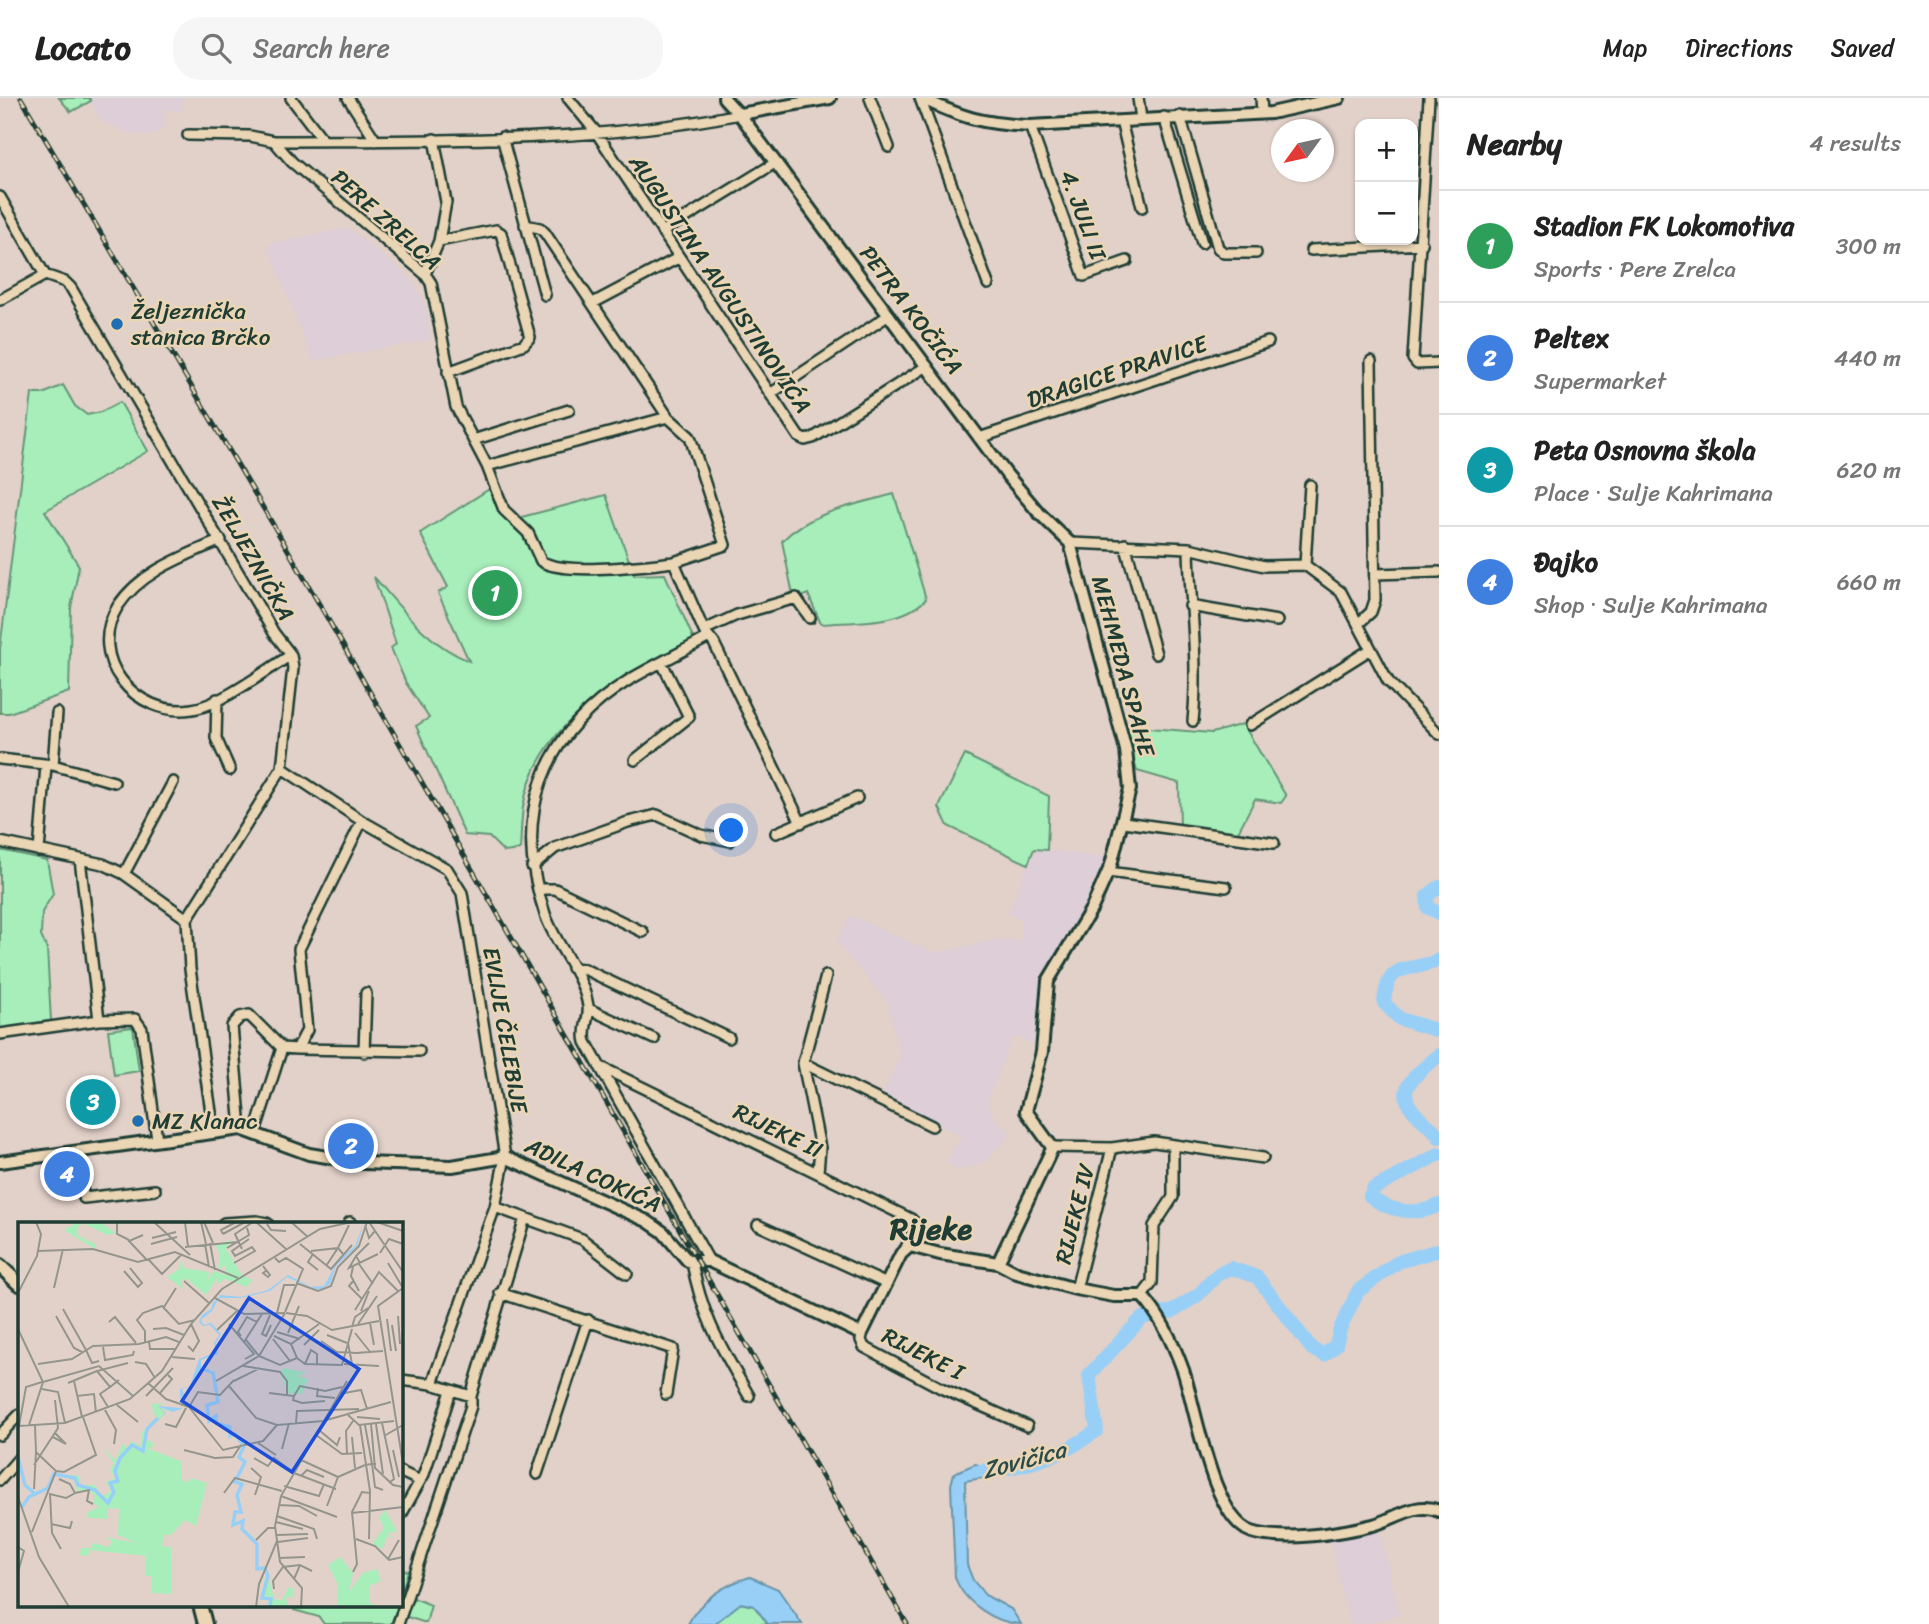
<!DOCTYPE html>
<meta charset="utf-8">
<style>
body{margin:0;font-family:Sriracha,sans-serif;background:#f6f6f6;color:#222}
.controls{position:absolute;right:21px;top:21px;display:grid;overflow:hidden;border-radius:14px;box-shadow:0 2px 5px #0004}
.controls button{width:63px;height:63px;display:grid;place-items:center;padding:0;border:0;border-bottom:2px solid #e0e0e0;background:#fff;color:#222;font:35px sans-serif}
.compass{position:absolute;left:1271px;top:21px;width:63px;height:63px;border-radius:50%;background:#fff;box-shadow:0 2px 5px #0004;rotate:237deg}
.you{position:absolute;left:732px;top:733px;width:24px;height:24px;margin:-18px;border:5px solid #fff;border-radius:50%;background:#1a73e8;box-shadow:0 0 0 10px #1a73e833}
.badge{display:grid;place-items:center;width:46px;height:46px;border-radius:50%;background:#1f6fb2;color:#fff;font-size:23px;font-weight:700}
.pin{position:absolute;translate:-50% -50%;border:4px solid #fff;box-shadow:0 2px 7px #0006}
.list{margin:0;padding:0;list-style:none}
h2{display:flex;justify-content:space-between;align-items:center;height:91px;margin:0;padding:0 28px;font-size:30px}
h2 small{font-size:23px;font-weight:400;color:#767676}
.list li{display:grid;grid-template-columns:46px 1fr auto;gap:21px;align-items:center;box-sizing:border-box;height:112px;padding:0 28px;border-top:2px solid #e0e0e0}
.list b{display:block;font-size:26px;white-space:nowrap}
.list p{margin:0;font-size:23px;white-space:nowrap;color:#767676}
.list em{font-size:23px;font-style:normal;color:#767676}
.icon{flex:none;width:38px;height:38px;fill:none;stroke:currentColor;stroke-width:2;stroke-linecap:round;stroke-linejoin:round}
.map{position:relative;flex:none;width:1439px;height:1526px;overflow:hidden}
header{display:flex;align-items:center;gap:42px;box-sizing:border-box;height:98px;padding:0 35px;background:#fff;border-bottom:2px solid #e0e0e0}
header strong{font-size:33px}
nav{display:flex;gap:38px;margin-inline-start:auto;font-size:24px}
.search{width:490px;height:63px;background:#f6f6f6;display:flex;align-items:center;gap:18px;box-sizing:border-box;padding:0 24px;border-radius:28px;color:#767676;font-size:26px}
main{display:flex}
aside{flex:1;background:#fff}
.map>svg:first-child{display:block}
.built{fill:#ddced7}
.green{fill:#a8eeba;stroke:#649677;stroke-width:2}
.water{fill:#98cff7;stroke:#6895a9;stroke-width:2}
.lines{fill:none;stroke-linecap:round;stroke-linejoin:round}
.river{stroke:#98cff7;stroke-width:14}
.minor-casing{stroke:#1f3d34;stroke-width:14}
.tertiary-casing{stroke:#1f3d34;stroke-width:16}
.secondary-casing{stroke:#1f3d34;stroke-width:18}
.minor{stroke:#ead5b4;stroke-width:9}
.tertiary{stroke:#ead5b4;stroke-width:10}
.secondary{stroke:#ead5b4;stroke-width:12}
.rail-casing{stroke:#1f3d34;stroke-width:5}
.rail{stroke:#ead5b4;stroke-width:2.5;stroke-dasharray:8;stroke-linecap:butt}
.poi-dot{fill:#1f6fb2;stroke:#ead5b4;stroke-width:2.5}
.labels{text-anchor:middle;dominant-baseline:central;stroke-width:5;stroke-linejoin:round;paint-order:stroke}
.street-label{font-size:23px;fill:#1f3d34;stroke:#ead5b4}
.poi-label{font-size:23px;fill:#1f3d34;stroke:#ead5b4;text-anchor:start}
.water-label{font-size:24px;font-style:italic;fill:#2b4c48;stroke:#ead5b4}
.district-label{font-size:30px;font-weight:bold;fill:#1f3d34;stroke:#ead5b4}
.inset-river{fill:none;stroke:#98cff7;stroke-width:3.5}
.inset-road{fill:none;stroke:#94968d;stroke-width:2}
.view{fill:#1d4ed8;fill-opacity:0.15;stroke:#1d4ed8;stroke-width:3.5}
.inset-edge{fill:none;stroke:#1f3d34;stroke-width:3.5}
</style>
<header>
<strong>Locato</strong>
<div class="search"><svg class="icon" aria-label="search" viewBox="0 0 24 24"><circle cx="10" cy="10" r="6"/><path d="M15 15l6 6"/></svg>Search here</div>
<nav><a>Map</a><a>Directions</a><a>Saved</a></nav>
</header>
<main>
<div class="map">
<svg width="1439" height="1526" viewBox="0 0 1439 1526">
<rect width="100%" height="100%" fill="#e2d1c9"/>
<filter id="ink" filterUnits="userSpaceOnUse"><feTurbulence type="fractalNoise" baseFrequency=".0143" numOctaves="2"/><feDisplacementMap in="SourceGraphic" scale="14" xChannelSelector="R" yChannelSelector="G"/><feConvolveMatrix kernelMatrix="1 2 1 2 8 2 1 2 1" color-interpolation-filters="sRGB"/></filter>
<g filter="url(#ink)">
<!-- built -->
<path class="built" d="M89,0h94l-2,13 -16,-2 -2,21 -15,6 -20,-3 -26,-11z
M348,130l58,46 15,20 6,18 3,28 -117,21 -46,-117z
M1034,750l74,10 -5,19 -25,50 -24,31 -11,23 -7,64 -23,-9 -26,65 8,18 16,14 -26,29 -26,9 -13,-8 15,-27 -79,-40 18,-39 -12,-54 -51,-60 13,-28 85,38 63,-14 24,1 -1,-20 -13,-6z
M1379,1431l21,86 -35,9h-15l-20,-84z"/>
<!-- green -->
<path class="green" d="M59,0h30l2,3 -20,11z
M63,287l12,21 12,9 14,-3 19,-10 28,49 -103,60 34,55 -8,42 -2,84 -60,21h-9v-64l32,-255h11z
M491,390l19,32 96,-25 28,80 31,-1 29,66c-70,38 -156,79 -171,167 -2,14 -2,29 -3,43l-16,2 -15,-15 -24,-2 -49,-109 13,-8 -23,-35 -15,-35 5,-4 -22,-67c29,33 53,67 95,84l-31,-68 10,-6 -28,-54z
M894,396l32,105c-24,26 -72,22 -105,25l-13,-30 -7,4 -8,-3 -11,-54c27,-29 76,-37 112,-47z
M1243,626l43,72 -5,7 -26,-4 -18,35 -57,-8 -1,-43 -42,-12 -13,-45 88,7z
M965,657l84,41 -2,54 -13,-1 -6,15 -80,-38 -9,-19z
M0,752l47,10 6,34 -11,18 -1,24 6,13 4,72 -51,8z
M133,929l6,44 -25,4 -6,-45z
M401,1471l7,2 -7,22 30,12 -5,18 -31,-10 -4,11h-67l-5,-7 -25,-7 1,-5h106z
M740,1505l14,3 14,18h-54z"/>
<!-- water -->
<path class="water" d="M975,1366l24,6 -5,6 -29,5 2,84 6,15 12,15 26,14 10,15c-25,0 -58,-22 -66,-47l-4,-92 3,-12z
M750,1479l28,12 24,35h-34l-14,-18 -13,-3 -27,21h-26c12,-24 37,-40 62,-47z"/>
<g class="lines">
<!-- river -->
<path class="river" d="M1439,789l-12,9 1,12 11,5
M1439,862c-31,14 -51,-2 -55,43l16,16 39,12
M1439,957c-21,19 -50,34 -20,62 7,7 16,12 20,20
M1439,1056l-66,35 -3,7c17,16 49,20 69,9
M980,1373c42,-2 84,-15 117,-41l-8,-55 52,-56 15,-6 15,-1 27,-17 20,-21 13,-6 26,9 55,72 12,6 12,-10 4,-16 18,-38 40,-29 41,-12"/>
<!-- minor casing -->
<g class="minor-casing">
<path id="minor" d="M291,0l32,42
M348,0l28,43
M568,0l28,34 203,305 6,3 8,-2 114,-72
M870,0l19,49
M920,0l68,186
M1138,0l3,21
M1261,0l1,15
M1429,0l-16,261 4,5 22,-1
M1180,18l38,132 6,5h32
M1164,19l38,126
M1121,23l21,86
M1030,28l54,150 43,-15
M188,37l62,1 24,5c154,-1 314,3 466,-27
M502,39l43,158
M434,41l12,63 -7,39 57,-11 5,3 29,104 -6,7 -76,28
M274,43l18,21 133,112 6,9 25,124 31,59 17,44 24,23 13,28c22,15 105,4 133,1
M0,99l45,78
M525,127l15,3 5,5 123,184 22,20 35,108 -51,17 30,69 10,12 87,180
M662,134l113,-69
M1311,152l111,-6
M425,176l14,-33
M0,202l45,-25 20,7 6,6 203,345 17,22 2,13 -11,100 -95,151 3,50 24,163
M593,205l85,-45
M770,296l119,-79
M979,340l289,-96
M473,342l96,-30
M487,368l181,-49
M221,442c-36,16 -80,31 -103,66 -33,52 18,112 74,103 29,-4 73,-38 99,-54
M1070,445l119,5 75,18 41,-1 36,27 47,89 51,53
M1125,446l31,110
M1189,450c1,58 10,115 4,173
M1305,467l5,-80
M1375,476l64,-2
M1190,508l87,15
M1359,525l12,-11 4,-12 -4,-239
M704,532l33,-15 59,-17 14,20
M709,539c-27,15 -55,28 -80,43 -89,55 -117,137 -84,234 10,31 38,59 43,92 2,12 -6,23 -2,36l123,219
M217,601l-1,39 14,32
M1250,627l121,-76
M0,661l53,6 61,17
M635,662l54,-43 -27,-54
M53,667l4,-52
M282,670l80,53 85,48 15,24 43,264 -10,50 -63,177
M1124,724l150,21
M776,735l81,-35
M0,744l103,22 21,10 63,45
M39,753l7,-85
M80,761l19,161
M532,769l23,-19 73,-26 29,-7 44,20 29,6
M1108,774l118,15
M124,776l49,-92
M538,791h17l88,43
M572,870l12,1 145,69
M589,911l65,30
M0,936l99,-14 36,-1 7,10 15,111
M297,951l122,2
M364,954l2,-59
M803,965l129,63
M599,968l312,153 5,5 -10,24
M241,1031l-9,-103 8,-9 9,-2 33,33
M255,1034l27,-84 15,1 10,-19 -8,-81 63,-128
M1052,1049l60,1 42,-6 109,16
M74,1053l10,47 71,-8
M818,1074l2,-24 -17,-85 23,-87
M495,1109l30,11
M224,1125l33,-2 10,2
M349,1125l1,-1
M758,1127l129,59
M692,1164c10,56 30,86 57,134
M1076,1191l36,-141
M500,1195l173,56 -7,45
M1142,1198l10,-13 2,-57 19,-29v-52
M863,1233l-2,9 3,7 79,42 84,37
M401,1282l31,4 39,12
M0,1337l19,-20
M401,1374l19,9
M537,1376l51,-154
M0,1382l19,-22
M401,1417l23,-41 27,-83
M398,1526l73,-218v-10l54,-178 57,21 45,35"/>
</g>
<!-- tertiary casing -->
<g class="tertiary-casing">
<path id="tertiary" d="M724,0l20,22 263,355 32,38 31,30 56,207 4,39 -19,76 -19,43 -44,73 -6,71 -16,59 26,36 -1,4 -53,112
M921,0c42,20 62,26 109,28l241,-13 68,-15
M740,16l90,-16
M0,1064l241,-33 68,25 55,9 88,3 53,-9 142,64 16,11 25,29h21l148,71 6,-1 38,-77 9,-8 30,8 58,9 19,10 59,16 38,7h28c18,19 32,49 41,74 13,38 29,149 69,162 32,10 89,1 121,-7 23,-6 42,-24 66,-14"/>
</g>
<!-- secondary casing -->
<g class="secondary-casing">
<path id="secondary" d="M0,1168l19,18
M200,1507l5,19"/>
</g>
<!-- minor -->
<use href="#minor" class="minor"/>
<!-- tertiary -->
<use href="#tertiary" class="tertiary"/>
<!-- secondary -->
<use href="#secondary" class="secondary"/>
<!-- rail casing -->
<g class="rail-casing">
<path id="rail" d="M21,0l267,452 619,1074"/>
</g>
<!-- rail -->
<use href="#rail" class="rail"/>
</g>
</g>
<!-- markers -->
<g class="poi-dot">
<circle cx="117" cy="226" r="7"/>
<circle cx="138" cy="1023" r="7"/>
</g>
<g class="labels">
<!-- street labels -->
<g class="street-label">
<text transform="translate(1083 117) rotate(70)">4. JULI II</text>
<text transform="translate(386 122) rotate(42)">PERE ZRELCA</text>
<text transform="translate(720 186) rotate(56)">AUGUSTINA AVGUSTINOVIĆA</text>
<text transform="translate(911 212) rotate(53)">PETRA KOČIĆA</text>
<text transform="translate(1117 274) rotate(-18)">DRAGICE PRAVICE</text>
<text transform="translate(253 460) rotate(60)">ŽELJEZNIČKA</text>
<text transform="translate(1123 568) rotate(75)">MEHMEDA SPAHE</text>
<text transform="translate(505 932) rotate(80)">EVLIJE ČELEBIJE</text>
<text transform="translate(778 1033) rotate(26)">RIJEKE II</text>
<text transform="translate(593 1077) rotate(25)">ADILA COKIĆA</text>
<text transform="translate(1075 1116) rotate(-76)">RIJEKE IV</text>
<text transform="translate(923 1256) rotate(27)">RIJEKE I</text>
</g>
<!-- poi labels -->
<g class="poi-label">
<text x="131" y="213">Željeznička<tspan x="131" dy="26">stanica Brčko</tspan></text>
<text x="152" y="1023">MZ Klanac</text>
</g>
<!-- water labels -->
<g class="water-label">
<text transform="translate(1024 1362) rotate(-15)">Zovičica</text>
</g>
<!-- district labels -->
<g class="district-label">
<text x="931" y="1131">Rijeke</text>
</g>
</g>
<!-- overview -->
<g transform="translate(18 1124)">
<rect width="385" height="385" fill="#e2d1c9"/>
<path d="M60,0h22l16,11 -9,2 -24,-12 -5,3 -1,9 18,9v5l-31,-19zM214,18l-6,9 16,26 10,5 -5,7 -22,-8 -7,5v-7l-12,18 -19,-16 -6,1 2,9 -16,-12 12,-8 1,-8 4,7 25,4 -1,7 6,-8 12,4 -1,-10 -7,6 2,-17 -5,-9zM266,146l23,5 -10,3 11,3 -6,15 -15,-1 -7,-22zM147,181l-7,3 15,6 -13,-3 5,5 -18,16 -1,9 9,5 -6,5 32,12v19l8,2 2,-4 16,5 -11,43 -11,-6 -14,15h-7l-2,11 9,1 1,47 -20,-1 -1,-17h-6l1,-20 -56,-6 -2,6 -8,-1 1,-7h10l2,-5 16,4 3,-6 -7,-4 31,6 -18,-8 1,-26 -12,-1 1,11 -19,-1 -3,-5 13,-6 -6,-4 2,-7 -6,-6 -12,1 -2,-12 -20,-5 24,2 1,9h15l6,10h5l5,-5 -5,-8 9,-4 -5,-8 4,-7 -11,-15 13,12 7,-17 3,5 5,-6 7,2 2,5 2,-17 15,-16 -11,-6 9,4 -4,-10zM367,288l12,21 -10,3 5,3h-5l-5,12 -10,-5 12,-16 -5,-10zM322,335l13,16 -4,19 14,-19 14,-4 4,12 -12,5v17l14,4h-45l-1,-24 -9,-18zM238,345h10l8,32 8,1 7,-13 4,2 1,7 -8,2 2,9h-21l2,-8 -8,-1 5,-26z" fill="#a8eeba"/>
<path d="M346,0l-7,24 -6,6 -15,14 -6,18 -9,5h-7l-27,-12 -17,14 -29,7h-22l-7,13 -11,9 3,5 7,-2 10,11 -5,9 2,11 -17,6v10l7,-1 7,4v2l-15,-5 -8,16 -10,3 3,7 -4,13 -8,3 -13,-5 6,6 -11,9 10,-9 -7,-7 23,2 -1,-19 10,-3 9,-27 17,-7 -2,-9 5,-8 -9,-10 -7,1 -4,-4 3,-7 9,-6 2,-6 8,-8 20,2 27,-7 20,-15 23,12 13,-1 14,-25 17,-15z" fill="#98cff7"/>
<path class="inset-river" d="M195,150l5,30 -11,3 2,16 7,-5v7l14,4v9l5,-2 9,12 -5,11 6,5 -10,20 7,2 -5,11 4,17h-6l-2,13 10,-4 -1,8 15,15v25l8,-1 3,8 -6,22 9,1 -1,8M0,235l7,28 10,9M4,285l7,-10 19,-9 6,-14 21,4 3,7 17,5 13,13 6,-11 -4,-9 8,-2 -3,-10 5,-13 12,-13 11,6 4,-22 11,-11"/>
<path class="inset-road" d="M99,0v12l12,6M136,0l36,33M167,0l3,25M183,0l5,22M186,0l9,21M238,0l30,27M273,0l17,15M351,0l34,50M359,0l26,9M249,2l4,6 15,1M347,3l4,13 6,-7M205,12l22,-12M205,12l-2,-4 15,-8M125,13l-14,6 17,18M134,16l24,-6M192,21l5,27M133,22l26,-7M187,22l4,23M282,22l31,25 21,-24M167,25l53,-5M209,26l22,-13 -2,-7M224,27l-7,-15 18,-12M20,29l55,-2 45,13 37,-10 63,26M293,29l27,-3 11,-23M362,31l9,-14 14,5M295,32l-5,8 10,8M338,34l-7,12 29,-14M257,36l4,4 7,-4 17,11 -18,43M130,37l14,15 19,-19M216,41l21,-12 -3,-4 -17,9 -3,-5 17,-12M342,41l-4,-7 13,-13M370,41l15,25M341,42l14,20M245,44l7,9 -2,2 -5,-4 3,-2M308,44l12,-18 6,7M335,45l-2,9 8,15M106,49l14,16 4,-4 -12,-15M336,58l-5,6 13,13M166,59l25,22M278,61l22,8 13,-5 7,-19 21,-21 8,-24M36,66l9,-39M385,66l-25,18 25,158M0,71l19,-37 4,-22 -5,-12M197,76l29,16 41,-1M146,85l12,-19M45,87l23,41M337,88l24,-38 19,19M343,89l8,-20M259,91l7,-28h11M268,91l21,3 25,14 47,-9M252,93l-8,19 4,2 5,-11M38,94l18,32 8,4M380,94l2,28M369,97l4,32M91,100l6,-5 21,26M352,101l4,22M211,102l25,30 -9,5M340,102l19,-28M374,103l4,26M334,105l3,-10 13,-9M0,107l25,53 -14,43M135,107l13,-1 18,7M199,108l20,-19M259,110l23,7M270,111l11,-27M337,111l16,20M309,113l20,8M223,114l-3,-4 9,-15 10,5M256,114l17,8 6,14M255,117l17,22M228,118l13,16 21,9 17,-7M131,119l1,8h25M303,119l16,11 20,1M127,120v-11l-8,-11 6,-7 19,-7 17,18 16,-4M226,120l18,-28M330,121l4,21M273,122l28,-20M286,123l15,-15M170,124l5,5 6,-10 -8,-17M85,125l2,13 28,-5 1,-4M68,128l6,13 7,-2M338,131l27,-2M154,135l23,2M279,136l8,6 37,1 10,-36M117,140l11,2 9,14M20,142l34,-5 21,-13 46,-2 27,-7 13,5M287,142l6,-14 6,4v10M326,142l35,2M225,144l37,6 7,9v14M101,158l-9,7 -13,-16 31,-8M56,159l8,36M198,159l43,-25 26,-43M216,159l26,-13M25,160l56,-16 34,30M50,161l29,-12M130,161l18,16 23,8M211,164l27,32 21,7 46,-4 68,-19M300,166l-1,8 18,2M24,167l16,3 7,31M142,171l12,-14 -4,-4M251,171l25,3 -1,4 9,3 23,-2M321,172l22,-4 6,19M59,174l17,-2 2,19M128,174l27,-28M276,174l6,-10 25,5 17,-4M99,183l21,17M90,185l-8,-13 10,-7M171,185l34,43 40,-9 14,-16M171,185l9,-15 22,3 14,-15M87,188l11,20 -2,14M330,193l11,10 35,-4M339,195l23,2M278,201l1,-12 62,-2M364,201l12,56 -4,3M147,202l11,3 10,-19M353,202l4,44 18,17 10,2M358,202l7,50M342,203l10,66 -1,48M347,203l7,39h4M0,204l47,-3 65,-24 32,-28 29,-47 31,-35 98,-60 32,-7M1,204l7,-39 16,-5M301,208l18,15 3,-8M298,213l26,19 20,-1M366,214l19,-11M35,215l13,7 -11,-11M334,215l3,31M240,221l18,12M264,227l7,-26M166,228l31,8 18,-1 8,-12M375,228l6,27M329,232l-1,-23 7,-10M236,236l14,8 6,-8 20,15 42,16M281,237l39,18M16,243l24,-37 -3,-28M347,243l7,-1 3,23 8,3M233,246l10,9 -6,18M38,249l8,1 32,-17 -13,-38M283,254l6,-6 17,7M320,255l27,-12M41,257l11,5 5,9 -9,5 -16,-4 2,39 9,16M266,264l35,10 5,-12M16,267l2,-37M57,271l14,-3 -2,11 6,3M206,271l11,-15 47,13M263,274l56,21M0,275l21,60 30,50M261,283l20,1 18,10M309,284l11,-29M334,291l51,-6M259,294l37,13 3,10M258,300l27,7M33,302l19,4 2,-7M14,310l24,-61 -20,-19 -1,-26M259,313l31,-1M338,317l19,7 14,14 14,-3M238,318l12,-12h7M260,320l30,-4M0,325l6,4 -6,21M261,336l26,-1M370,337l11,-19M335,350l4,-8 -5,-52 10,-20 8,1M276,357l6,-14 12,6M256,367l-1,-8 10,-14 17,-2M238,385l3,-23 18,-43M283,385l1,-19 -22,-26 -5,-36 6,-30 66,-115"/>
<path class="view" d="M231,76l110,71 -67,103 -110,-71z"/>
<rect width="385" height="385" class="inset-edge"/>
</g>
</svg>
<div class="controls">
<button>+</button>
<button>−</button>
</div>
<svg class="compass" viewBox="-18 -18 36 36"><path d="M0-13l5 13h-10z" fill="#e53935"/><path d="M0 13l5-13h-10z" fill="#767676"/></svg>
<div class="you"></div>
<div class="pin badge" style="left:495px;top:495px;background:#2e9e5b">1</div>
<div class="pin badge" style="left:351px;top:1048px;background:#3f7fe0">2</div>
<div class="pin badge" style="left:93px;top:1004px;background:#0f9aa8">3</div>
<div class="pin badge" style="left:67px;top:1076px;background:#3f7fe0">4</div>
</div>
<aside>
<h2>Nearby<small>4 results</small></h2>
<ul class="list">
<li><span class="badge" style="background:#2e9e5b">1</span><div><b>Stadion FK Lokomotiva</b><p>Sports · Pere Zrelca</p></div><em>300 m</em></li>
<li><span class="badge" style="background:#3f7fe0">2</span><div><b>Peltex</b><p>Supermarket</p></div><em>440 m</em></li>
<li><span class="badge" style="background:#0f9aa8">3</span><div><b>Peta Osnovna škola</b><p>Place · Sulje Kahrimana</p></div><em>620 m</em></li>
<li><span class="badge" style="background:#3f7fe0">4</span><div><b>Đajko</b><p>Shop · Sulje Kahrimana</p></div><em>660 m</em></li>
</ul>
</aside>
</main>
